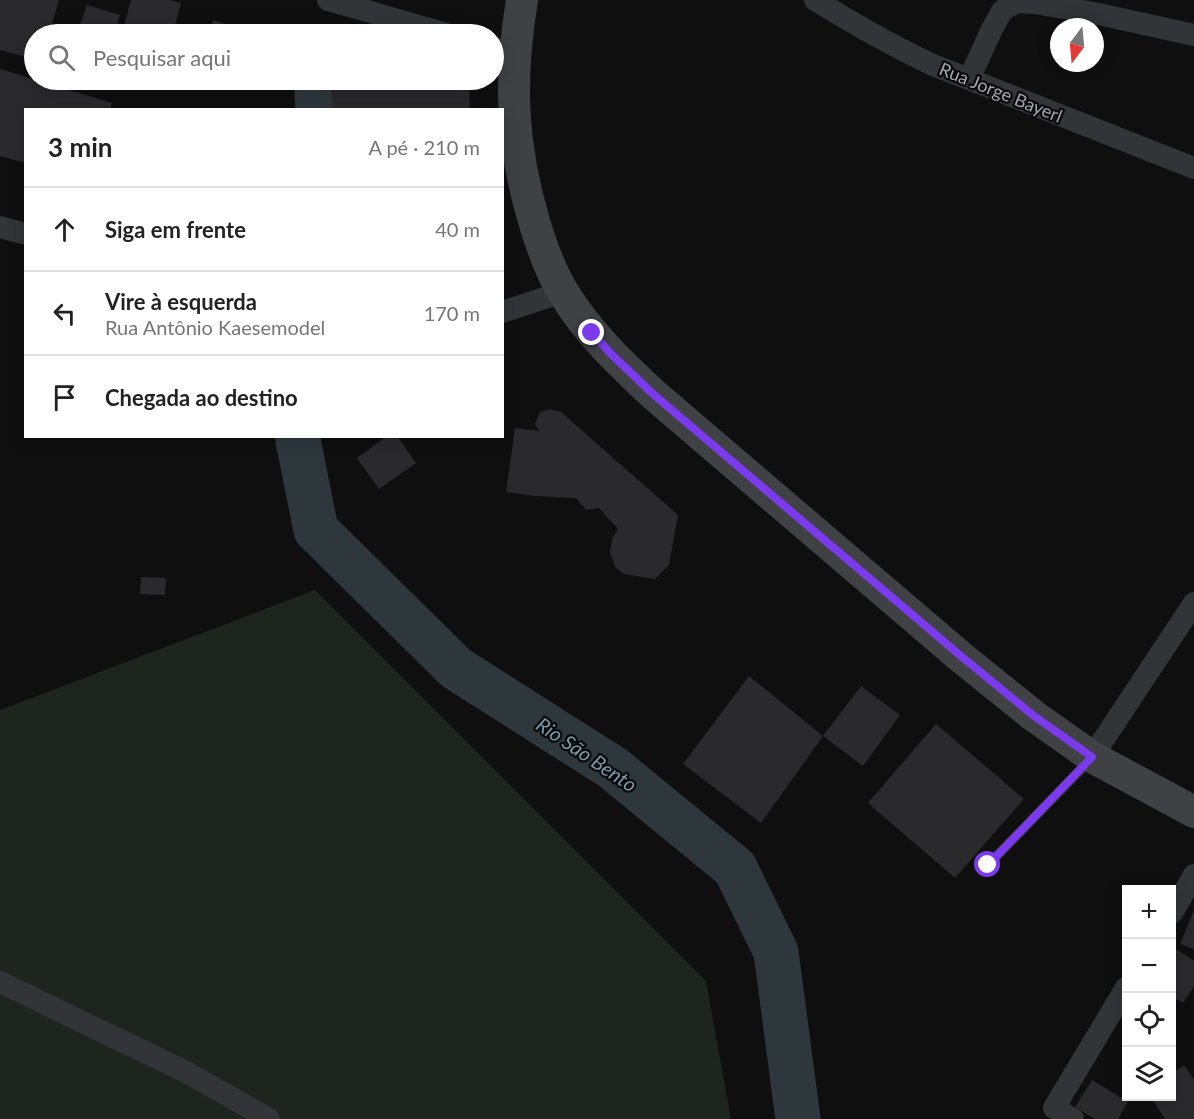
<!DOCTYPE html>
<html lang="pt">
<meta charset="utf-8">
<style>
body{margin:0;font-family:Lato,sans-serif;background:#f2f2f2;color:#222}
.controls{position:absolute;right:18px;bottom:18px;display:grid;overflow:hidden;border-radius:0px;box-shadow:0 3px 15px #0003}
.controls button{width:54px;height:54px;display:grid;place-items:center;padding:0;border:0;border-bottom:2px solid #e0e0e0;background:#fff;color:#222;font:30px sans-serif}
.compass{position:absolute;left:1050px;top:18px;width:54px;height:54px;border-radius:50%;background:#fff;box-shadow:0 3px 15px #0003;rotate:196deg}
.stop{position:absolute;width:18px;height:18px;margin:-14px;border:4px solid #7c3aed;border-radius:50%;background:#fff}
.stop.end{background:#7c3aed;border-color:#fff;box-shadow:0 2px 6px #0008}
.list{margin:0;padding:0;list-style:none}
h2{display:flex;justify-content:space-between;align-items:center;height:78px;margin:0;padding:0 24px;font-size:26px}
h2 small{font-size:20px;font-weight:400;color:#767676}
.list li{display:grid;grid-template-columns:39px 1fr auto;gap:18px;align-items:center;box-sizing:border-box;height:84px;padding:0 24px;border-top:2px solid #e0e0e0}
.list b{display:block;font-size:22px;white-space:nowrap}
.list p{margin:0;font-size:20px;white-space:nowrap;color:#767676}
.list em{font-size:20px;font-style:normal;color:#767676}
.icon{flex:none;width:33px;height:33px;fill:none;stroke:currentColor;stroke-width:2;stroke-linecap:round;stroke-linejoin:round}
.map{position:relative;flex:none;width:1194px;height:1119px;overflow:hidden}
.search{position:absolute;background:#fff;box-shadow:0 3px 15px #0003;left:24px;top:24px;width:480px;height:66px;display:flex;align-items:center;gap:15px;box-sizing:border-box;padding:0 21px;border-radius:33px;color:#767676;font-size:22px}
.panel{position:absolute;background:#fff;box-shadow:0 3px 15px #0003;left:24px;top:108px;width:480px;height:330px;border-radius:0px}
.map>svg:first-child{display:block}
.green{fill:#1e241e}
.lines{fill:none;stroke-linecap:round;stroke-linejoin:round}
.river{stroke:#2e383c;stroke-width:45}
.building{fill:#2a2a2c}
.service{stroke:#323437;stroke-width:10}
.minor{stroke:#323437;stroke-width:22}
.secondary{stroke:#3f4145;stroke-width:32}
.route{stroke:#7c3aed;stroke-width:8}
.labels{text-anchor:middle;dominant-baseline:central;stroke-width:4.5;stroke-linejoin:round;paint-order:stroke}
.street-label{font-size:18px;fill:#a1a8b0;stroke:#0a0a0b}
.water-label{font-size:20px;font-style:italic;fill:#7a9aa9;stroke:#0a0a0b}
</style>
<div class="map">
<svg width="1194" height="1119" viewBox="0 0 1194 1119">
<rect width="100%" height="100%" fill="#0f0f10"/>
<!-- green -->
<path class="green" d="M315,590l391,391 25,138h-731v-409z"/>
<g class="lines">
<!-- river -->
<path class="river" d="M316,80l2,30
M298,436v4l18,90 140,138 157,100 122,100 41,84 22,167"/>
</g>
<!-- building -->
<path class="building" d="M0,0h59l-10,34h-15v25l-34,-9z
M131,0h38l12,3 -8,30 -12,-4 -2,5h-37z
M87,5l33,10 -6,19h-37z
M213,20l43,14h-48z
M0,69l112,34 -2,7h-84v53l-26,-7z
M330,80h139l1,30h-137z
M550,409l11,3 117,103 -9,50 -14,14 -31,-5 -8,-6 -6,-15 2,-14 6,-10 -19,-21 -13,2 -10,-12 -42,-2 -28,-4 9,-64 24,3 -4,-7 5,-12z
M387,436h10l19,27 -37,26 -22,-31z
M141,577l25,1 -1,17 -25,-1z
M749,676l74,60 -62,87 -78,-59z
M861,686l39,29 -37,51 -40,-30z
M936,724l88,75 -69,79 -87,-75z
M1194,910v39l-14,-5z
M1174,948l20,13v25l-11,17 -11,-7v-44z
M1184,1065l10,15v39h-29l-15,-23h22v-23z
M1092,1080l36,22 -10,17h-23l-20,-12z"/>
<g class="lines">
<!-- service -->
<path class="service" d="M988,865l102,-105"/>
<!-- minor -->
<path class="minor" d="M328,0l119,34
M815,0c39,24 77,46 118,65l261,103
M494,48l21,6
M969,79l23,-50 10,-18 14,-9 18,1 60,10 100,22
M0,227l26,7
M502,312l61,-20
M1092,757l102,-154
M1172,913l22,-38
M0,982l188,91 81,46
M1073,1119l-19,-11 72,-120"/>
<!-- secondary -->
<path class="secondary" d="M522,0c-13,79 -11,144 12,221 7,24 16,49 29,71 24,40 57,71 90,102l309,264 72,58 58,41 102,55"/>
</g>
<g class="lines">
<!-- route -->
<path class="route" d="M592,333l19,21 42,40 309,263 72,59 58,41 -104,108"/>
</g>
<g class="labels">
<!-- street labels -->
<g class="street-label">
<text transform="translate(1001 92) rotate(22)">Rua Jorge Bayerl</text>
</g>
<!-- water labels -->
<g class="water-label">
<text transform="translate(587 754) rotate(34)">Rio São Bento</text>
</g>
</g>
</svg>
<div class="controls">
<button>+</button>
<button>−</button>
<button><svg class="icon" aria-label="locate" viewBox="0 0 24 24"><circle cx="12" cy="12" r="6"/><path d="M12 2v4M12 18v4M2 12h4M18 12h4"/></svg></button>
<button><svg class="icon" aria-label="layers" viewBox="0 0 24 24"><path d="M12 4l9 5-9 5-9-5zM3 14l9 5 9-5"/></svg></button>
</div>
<svg class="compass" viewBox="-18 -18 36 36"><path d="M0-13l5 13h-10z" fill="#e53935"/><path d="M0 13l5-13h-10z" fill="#767676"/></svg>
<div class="stop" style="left:988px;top:865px"></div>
<div class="stop end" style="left:592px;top:333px"></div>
<div class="search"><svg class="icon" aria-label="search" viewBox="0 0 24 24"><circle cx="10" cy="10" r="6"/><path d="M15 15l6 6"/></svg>Pesquisar aqui</div>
<section class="panel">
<h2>3 min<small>A pé · 210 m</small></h2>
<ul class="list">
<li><svg class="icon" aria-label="ahead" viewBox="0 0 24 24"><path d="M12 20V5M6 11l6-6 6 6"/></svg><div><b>Siga em frente</b></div><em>40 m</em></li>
<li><svg class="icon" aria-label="left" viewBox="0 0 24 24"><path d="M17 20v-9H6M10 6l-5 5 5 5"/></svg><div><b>Vire à esquerda</b><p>Rua Antônio Kaesemodel</p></div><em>170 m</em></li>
<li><svg class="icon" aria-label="arrive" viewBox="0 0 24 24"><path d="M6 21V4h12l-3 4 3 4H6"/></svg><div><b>Chegada ao destino</b></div></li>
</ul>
</section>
</div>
